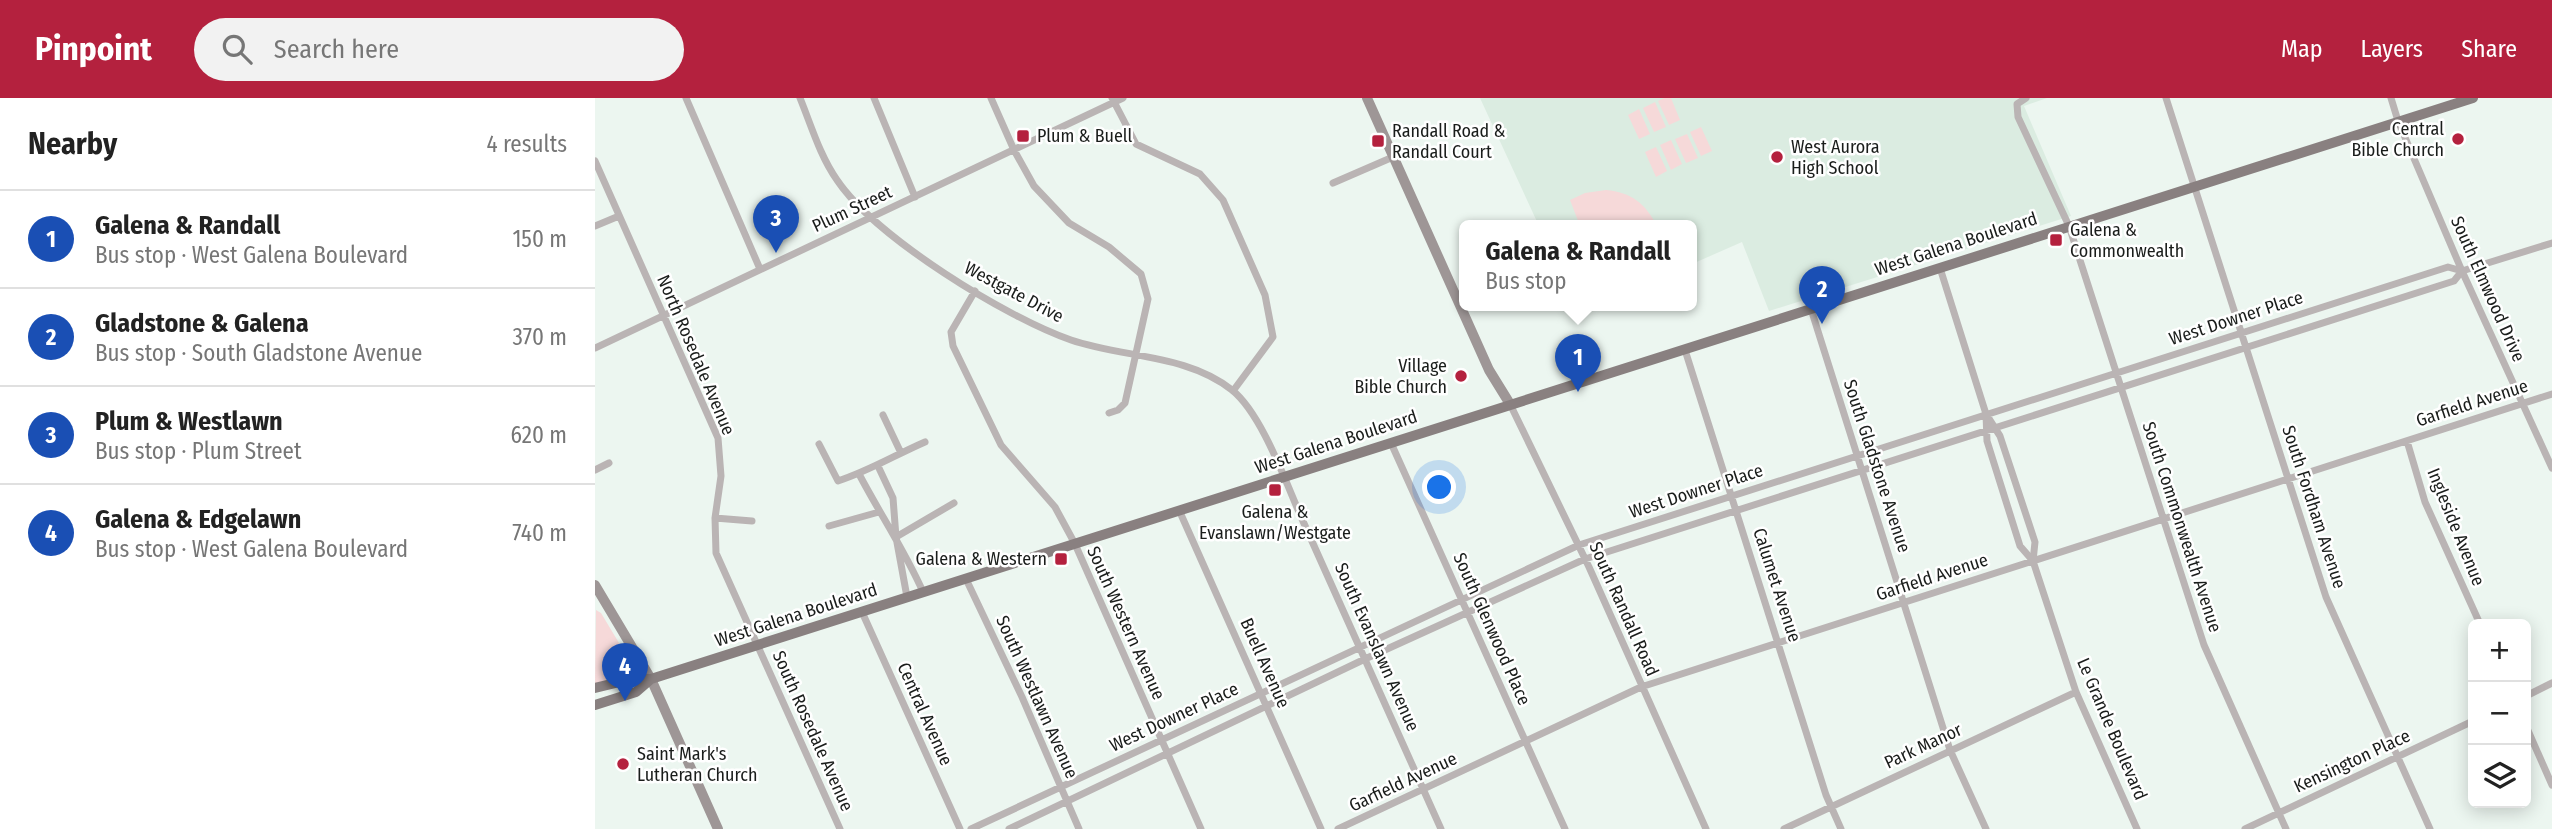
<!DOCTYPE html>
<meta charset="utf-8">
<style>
body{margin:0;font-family:"Fira Sans Condensed",sans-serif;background:#f2f2f2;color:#222}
.controls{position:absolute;right:21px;bottom:21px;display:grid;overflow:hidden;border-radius:10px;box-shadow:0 4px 18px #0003}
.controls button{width:63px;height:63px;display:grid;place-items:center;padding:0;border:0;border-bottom:2px solid #e0e0e0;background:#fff;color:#222;font:35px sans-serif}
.you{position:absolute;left:845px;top:390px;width:24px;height:24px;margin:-18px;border:5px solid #fff;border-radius:50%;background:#1a73e8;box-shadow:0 0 0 10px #1a73e833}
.badge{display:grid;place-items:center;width:46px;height:46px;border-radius:50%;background:#b4213e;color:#fff;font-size:23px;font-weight:700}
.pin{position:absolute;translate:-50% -58px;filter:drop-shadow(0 2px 4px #0008)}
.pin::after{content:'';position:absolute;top:37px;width:24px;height:21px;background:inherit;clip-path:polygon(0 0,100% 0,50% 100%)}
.popup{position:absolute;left:864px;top:122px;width:238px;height:91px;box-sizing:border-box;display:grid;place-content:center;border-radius:10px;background:#fff;filter:drop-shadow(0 2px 5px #0005);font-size:23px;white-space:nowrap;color:#767676}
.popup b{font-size:26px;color:#222}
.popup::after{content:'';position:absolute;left:50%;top:100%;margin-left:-14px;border:14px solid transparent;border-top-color:#fff}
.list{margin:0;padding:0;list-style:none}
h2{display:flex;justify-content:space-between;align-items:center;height:91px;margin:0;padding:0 28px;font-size:30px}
h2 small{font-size:23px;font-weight:400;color:#767676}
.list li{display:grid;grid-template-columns:46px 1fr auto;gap:21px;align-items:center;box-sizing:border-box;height:98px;padding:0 28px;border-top:2px solid #e0e0e0}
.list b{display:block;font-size:26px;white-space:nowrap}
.list p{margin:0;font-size:23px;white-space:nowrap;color:#767676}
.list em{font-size:23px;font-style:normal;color:#767676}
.icon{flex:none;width:38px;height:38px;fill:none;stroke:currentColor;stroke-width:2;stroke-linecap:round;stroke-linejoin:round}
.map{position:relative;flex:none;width:1957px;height:731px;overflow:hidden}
header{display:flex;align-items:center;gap:42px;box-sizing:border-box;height:98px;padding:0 35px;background:#b4213e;color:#fff}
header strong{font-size:33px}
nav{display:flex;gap:38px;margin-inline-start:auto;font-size:24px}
.search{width:490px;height:63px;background:#f2f2f2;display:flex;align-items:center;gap:18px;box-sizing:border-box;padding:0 24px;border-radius:38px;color:#767676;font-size:26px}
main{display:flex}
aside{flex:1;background:#fff}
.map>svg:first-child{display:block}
.built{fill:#dbece1}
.green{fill:#f6d9d9}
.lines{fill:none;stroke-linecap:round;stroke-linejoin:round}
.street{stroke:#bab4b4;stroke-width:7}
.secondary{stroke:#9e9696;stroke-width:10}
.primary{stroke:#898080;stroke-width:10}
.poi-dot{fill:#b4213e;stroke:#fff;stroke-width:2.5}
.labels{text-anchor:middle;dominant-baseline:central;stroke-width:5;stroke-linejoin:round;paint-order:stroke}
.poi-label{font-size:18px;fill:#1a1d1b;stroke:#fff;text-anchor:start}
.street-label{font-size:18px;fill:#1a1d1b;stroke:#fff}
</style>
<header>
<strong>Pinpoint</strong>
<div class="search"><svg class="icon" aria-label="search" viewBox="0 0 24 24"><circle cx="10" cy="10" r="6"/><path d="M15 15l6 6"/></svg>Search here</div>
<nav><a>Map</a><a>Layers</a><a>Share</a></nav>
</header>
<main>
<aside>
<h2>Nearby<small>4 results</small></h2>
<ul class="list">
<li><span class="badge" style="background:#1a4fb4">1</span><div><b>Galena &amp; Randall</b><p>Bus stop · West Galena Boulevard</p></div><em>150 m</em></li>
<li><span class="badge" style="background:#1a4fb4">2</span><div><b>Gladstone &amp; Galena</b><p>Bus stop · South Gladstone Avenue</p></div><em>370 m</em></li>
<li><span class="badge" style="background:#1a4fb4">3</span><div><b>Plum &amp; Westlawn</b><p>Bus stop · Plum Street</p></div><em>620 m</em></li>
<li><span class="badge" style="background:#1a4fb4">4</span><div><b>Galena &amp; Edgelawn</b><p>Bus stop · West Galena Boulevard</p></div><em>740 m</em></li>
</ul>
</aside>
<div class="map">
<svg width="1957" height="731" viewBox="0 0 1957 731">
<rect width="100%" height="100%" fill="#ecf6f0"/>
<!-- built -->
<path class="built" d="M885,0h567l-23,8 47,110 -302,95 -27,-69 -50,22v-38h-153z"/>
<!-- green -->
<path class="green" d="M1069,0h7l9,22 -11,5 -11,-24z
M1060,4l11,25 -12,5 -11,-24z
M1044,11l11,25 -11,5 -11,-24z
M1106,29l11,24 -11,5 -11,-24z
M1092,36l11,24 -12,5 -11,-24z
M1076,42l11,24 -11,6 -11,-25z
M1061,49l11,24 -11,6 -11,-25z
M1011,92c25,2 40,14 51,36h-77l-10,-26 15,-7z
M1,512l5,3 33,55 -3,7 -36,10z"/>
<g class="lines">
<!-- street -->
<path class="street" d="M91,0l74,171
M205,0c11,27 20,58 37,82 38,57 170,138 234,160 53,18 116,14 161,50 30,24 54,93 70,129 47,103 92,207 139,310
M279,0l41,99
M396,0l23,52 20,36 35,37 40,24 32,27 7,25 -23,104 -7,7 -9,3
M517,0l24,46 64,30 23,26 42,95 8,42 -40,54
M1431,0l-9,6 1,13 51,109 135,419 82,184
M1571,0l160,499 104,232
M1796,0l7,23 64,150 90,197
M0,63l123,277 3,38 -6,42 1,35 124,276
M738,85l60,-26
M0,128l24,-10
M1345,170l46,146 14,22 35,106 -2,19
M380,193l-24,41 2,14 48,99 54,62 20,37 126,285
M1216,211l139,441 36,79
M0,250l528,-250
M1090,252l141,445 15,34
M915,306l79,163 117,262
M1391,316l1,27 33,105 13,15 43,131 61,137
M288,317l18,38
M1812,343l18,61 55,122
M796,345l174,386
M224,346l19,37c31,-10 57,-26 87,-39
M283,368l15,32 3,39 11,60
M0,372l14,-7
M264,376c21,40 46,77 64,118
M584,412l142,319
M120,420l37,3
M234,428l50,-14
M301,439l58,-34
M371,481l56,118 57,132
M267,514l98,217
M1931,598l26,-13
M1931,628l26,59
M376,731l608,-284 869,-278 14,4 90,-28
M414,731l356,-170 220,-100 869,-278 8,-10
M743,731l303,-142 911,-293
M1189,731l292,-137
M1650,731l228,-108"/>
<!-- secondary -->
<path class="secondary" d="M772,0l122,272 21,34
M0,487l56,94 67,150"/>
<!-- primary -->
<path class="primary" d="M0,590l37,-9h19l1822,-581
M0,607l41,-13 15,-13"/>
</g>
<!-- markers -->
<g class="poi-dot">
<rect x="421" y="31" width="14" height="14" rx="3.5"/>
<circle cx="1863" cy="41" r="7"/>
<rect x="776" y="36" width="14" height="14" rx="3.5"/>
<circle cx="1182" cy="59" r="7"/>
<rect x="1454" y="135" width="14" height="14" rx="3.5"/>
<circle cx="866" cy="278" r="7"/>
<rect x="673" y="385" width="14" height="14" rx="3.5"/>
<rect x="459" y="454" width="14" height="14" rx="3.5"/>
<circle cx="28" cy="666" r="7"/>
</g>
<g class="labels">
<!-- poi labels -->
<g class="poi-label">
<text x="1849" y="31" text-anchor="end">Central<tspan x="1849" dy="21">Bible Church</tspan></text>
<text x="797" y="33">Randall Road &amp;<tspan x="797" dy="21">Randall Court</tspan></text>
<text x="442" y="38">Plum &amp; Buell</text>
<text x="1196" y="49">West Aurora<tspan x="1196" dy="21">High School</tspan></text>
<text x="1475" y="132">Galena &amp;<tspan x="1475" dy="21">Commonwealth</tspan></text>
<text x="852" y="268" text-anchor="end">Village<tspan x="852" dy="21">Bible Church</tspan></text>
<text x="680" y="414" text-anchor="middle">Galena &amp;<tspan x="680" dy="21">Evanslawn/Westgate</tspan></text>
<text x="452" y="461" text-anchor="end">Galena &amp; Western</text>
<text x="42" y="656">Saint Mark's<tspan x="42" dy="21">Lutheran Church</tspan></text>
</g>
<!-- street labels -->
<g class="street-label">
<text transform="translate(257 111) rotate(-25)">Plum Street</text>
<text transform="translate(1361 146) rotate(-18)">West Galena Boulevard</text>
<text transform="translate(1893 191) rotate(66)">South Elmwood Drive</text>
<text transform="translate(419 194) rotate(28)">Westgate Drive</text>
<text transform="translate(1641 220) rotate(-18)">West Downer Place</text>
<text transform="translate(101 257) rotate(67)">North Rosedale Avenue</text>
<text transform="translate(1877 305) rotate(-18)">Garfield Avenue</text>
<text transform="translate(741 344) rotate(-18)">West Galena Boulevard</text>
<text transform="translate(1282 368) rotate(72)">South Gladstone Avenue</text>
<text transform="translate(1101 393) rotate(-18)">West Downer Place</text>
<text transform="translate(1719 409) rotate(72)">South Fordham Avenue</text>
<text transform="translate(1587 429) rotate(72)">South Commonwealth Avenue</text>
<text transform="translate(1861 429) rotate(68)">Ingleside Avenue</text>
<text transform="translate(1337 479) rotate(-18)">Garfield Avenue</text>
<text transform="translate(1182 487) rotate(72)">Calumet Avenue</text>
<text transform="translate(1029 511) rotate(66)">South Randall Road</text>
<text transform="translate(201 517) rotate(-18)">West Galena Boulevard</text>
<text transform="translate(531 525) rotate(66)">South Western Avenue</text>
<text transform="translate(897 531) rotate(66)">South Glenwood Place</text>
<text transform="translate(782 549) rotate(66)">South Evanslawn Avenue</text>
<text transform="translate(670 565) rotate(66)">Buell Avenue</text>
<text transform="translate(442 599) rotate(66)">South Westlawn Avenue</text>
<text transform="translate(330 616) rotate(66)">Central Avenue</text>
<text transform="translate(579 619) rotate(-25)">West Downer Place</text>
<text transform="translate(1517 631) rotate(67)">Le Grande Boulevard</text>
<text transform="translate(218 633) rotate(66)">South Rosedale Avenue</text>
<text transform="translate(1328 648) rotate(-25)">Park Manor</text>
<text transform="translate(1757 663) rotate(-25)">Kensington Place</text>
<text transform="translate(808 684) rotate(-25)">Garfield Avenue</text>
</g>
</g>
</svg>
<div class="controls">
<button>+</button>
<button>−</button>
<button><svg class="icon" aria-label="layers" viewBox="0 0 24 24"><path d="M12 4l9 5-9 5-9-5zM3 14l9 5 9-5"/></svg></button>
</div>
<div class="you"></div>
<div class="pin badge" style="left:983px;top:294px;background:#1a4fb4">1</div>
<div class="popup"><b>Galena &amp; Randall</b>Bus stop</div>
<div class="pin badge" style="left:1227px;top:226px;background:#1a4fb4">2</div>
<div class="pin badge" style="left:181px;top:155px;background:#1a4fb4">3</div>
<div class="pin badge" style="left:30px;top:603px;background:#1a4fb4">4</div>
</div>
</main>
